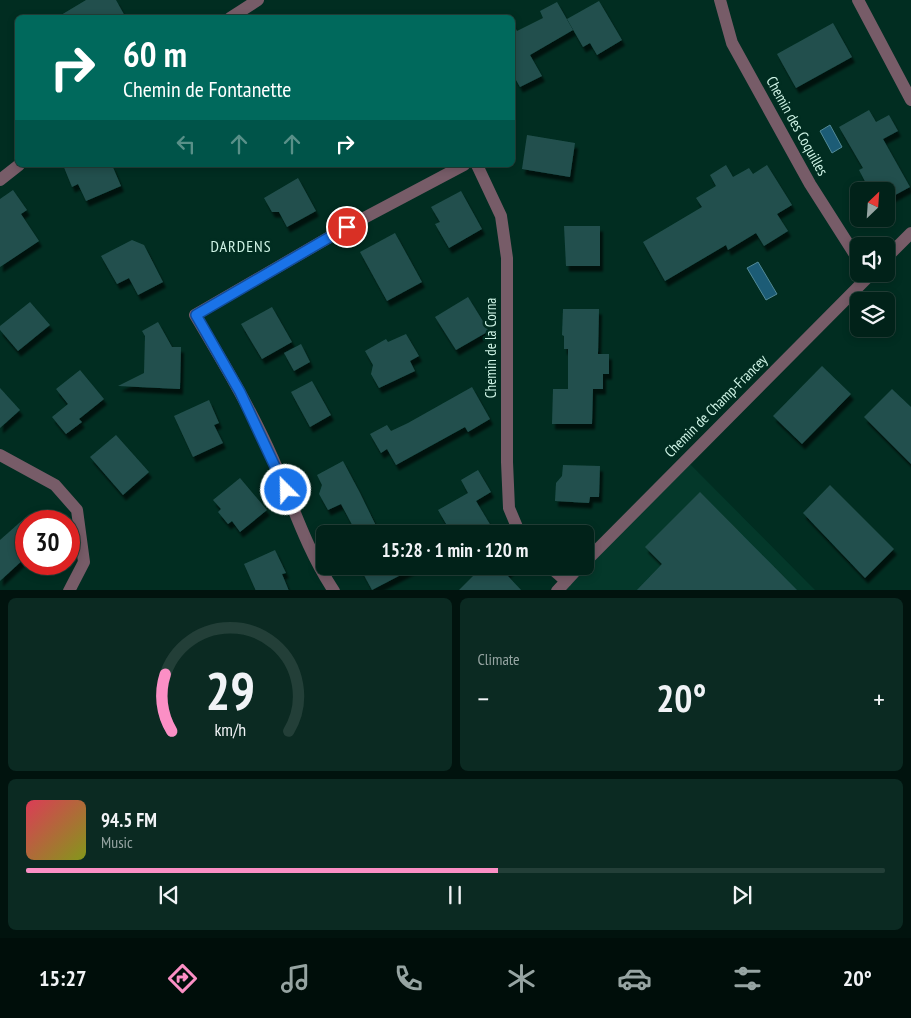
<!DOCTYPE html>
<html lang="en">
<head>
<meta charset="utf-8">
<style>
  body { margin:0; font-family:"PT Sans Narrow",sans-serif; background:#0b2a22; color:#f1f3f6; height:100vh; display:flex; flex-direction:column; font-size:19px; white-space:nowrap }
  * { box-sizing:border-box; margin:0 }
  p { font-size:16px; color:#96a4a2 }
  .icon { flex:none; width:28px; height:28px; fill:none; stroke:currentColor; stroke-width:2; stroke-linecap:round; stroke-linejoin:round }
  .map { position:relative; height:590px; overflow:hidden }
  .side { display:flex; flex-direction:column; gap:8px; padding:8px; background:#01130e; flex:1 }
  .side>* { flex:none }
  .guide { position:absolute; left:15px; top:15px; width:500px; height:152px; border-radius:8px; box-shadow:0 2px 8px #0003,0 0 0 1px #233f38; background:#00695c; color:#fff; overflow:hidden }
  .needle { width:32px; rotate:25deg }
  .buttons { position:absolute; left:850px; top:182px; display:grid; gap:10px }
  .buttons a { display:grid; place-items:center; width:45px; height:45px; border-radius:8px; background:#012219; box-shadow:0 2px 8px #0003,0 0 0 1px #233f38; font-size:25px }
  .speed { position:absolute; left:15px; top:510px; display:flex; gap:10px; font-size:25px; font-weight:700; text-align:center }
  .speed>* { display:grid; place-content:center; width:65px; height:65px; border-radius:50%; background:#012219; box-shadow:0 2px 8px #0003,0 0 0 1px #233f38; line-height:1 }
  .speed .limit { border:8px solid #d22; background:#fff; color:#111 }
  .pin { position:absolute; display:grid; place-items:center; width:42px; height:42px; color:#fff; margin:-21px; border:2px solid #fff; border-radius:50%; box-shadow:0 1px 5px #0007 }
  .me { position:absolute; width:55px; margin:-28px; rotate:337deg; stroke-linejoin:round; filter:drop-shadow(0 0 4px #0008) }
  .turn { display:flex; align-items:center; gap:18px; height:105px; padding:0 25px; font-size:22px }
  .turn .icon { width:65px; height:65px; stroke-width:2.5 }
  .turn b { display:block; font-size:35px; line-height:42px }
  .lanes { display:flex; align-items:center; height:48px; padding:0 25px; background:#0003; justify-content:center; gap:25px; direction:ltr }
  .lanes .off { opacity:.35 }
  .big { font-size:38px; font-weight:800; line-height:1.1 }
  .side .tile { flex:1; display:flex; flex-direction:column; justify-content:center; gap:8px; min-width:0; padding:0 18px; border-radius:8px; background:#0b2a22 }
  .side .dial { align-items:center; gap:0 }
  .dial svg { height:130px; overflow:visible; fill:none; stroke:#233f38; stroke-width:7; stroke-linecap:round; text-anchor:middle }
  .dial text { fill:#f1f3f6; stroke:none }
  .song { display:flex; align-items:center; gap:15px }
  .cover { width:60px; height:60px; border-radius:8px; background:linear-gradient(135deg,hsl(350 70% 55%),hsl(70 70% 35%)) }
  .played { height:5px; border-radius:2px; background:linear-gradient(90deg,#fb8fc5 55%,#233f38 55%) }
  .keys { display:flex; justify-content:space-around; direction:ltr }
  .heat { display:flex; justify-content:space-between; align-items:center; font-size:28px; direction:ltr }
  .side .tiles { flex:1; display:grid; gap:8px; grid-template-columns:1fr 1fr }
  .tile:last-child { grid-column:span 2 }
  .trip { position:absolute; left:316px; top:525px; width:278px; height:50px; border-radius:8px; background:#012219; box-shadow:0 2px 8px #0003,0 0 0 1px #233f38; font-weight:800; line-height:50px; text-align:center }
  .menu { display:flex; height:80px; justify-content:space-around; align-items:center; background:#000e0a; color:#96a4a2 }
  .menu .icon { width:35px; height:35px }
  .menu .selected { color:#fb8fc5 }
  .menu b { font-size:22px; color:#f1f3f6 }
  .map>svg:first-child { display:block }
</style>
</head>
<body>
<div class="map">
<svg width="911" height="591" viewBox="0 0 911 591">
  <defs>
    <filter id="shadow"><feDropShadow dx="3" dy="5.5" stdDeviation="1" flood-color="#0009"/></filter>
  </defs>
  <rect width="100%" height="100%" fill="#012d21"/>
  <path fill="#04382a" d="M686,460L815,590L557,591Z"/>
  <g fill="#1c5c76" stroke="#528a98">
    <path d="M830,125L842,147L832,153L820,131Z"/>
    <path d="M758,262L777,294L766,300L747,268Z"/>
  </g>
  <g fill="#22504d" filter="url(#shadow)">
    <path d="M86,0H116L126,18H56Z"/>
    <path d="M599,1L622,40L597,55L590,43L583,47L567,19Z"/>
    <path d="M557,2L573,30L530,55L542,76L520,87L512,73V22L517,31L543,18L540,11Z"/>
    <path d="M833,23L852,57L796,88L777,54Z"/>
    <path d="M869,110L876,122L889,115L898,131L883,139L910,187L886,200V191H870L859,170L863,168L839,127Z"/>
    <path d="M527,135L575,143L570,177L522,169Z"/>
    <path d="M63,165H112L121,186L86,201L78,184L72,187Z"/>
    <path d="M726,165L733,177L749,168L753,174L767,165L792,205L777,214L788,231L764,246L756,233L728,250L726,245L665,281L643,242L702,207L696,198L716,186L710,175Z"/>
    <path d="M298,178L316,211L287,227L279,212H272L264,198Z"/>
    <path d="M13,190L27,210L21,214L39,241L0,267V199Z"/>
    <path d="M461,191L482,229L449,248L435,224L440,222L431,207Z"/>
    <path d="M564,226H600V266H566Z"/>
    <path d="M395,233L422,282L387,301L360,252Z"/>
    <path d="M132,240L144,245L163,282L138,295L129,278L117,284L101,256Z"/>
    <path d="M468,297L489,331L456,350L435,317Z"/>
    <path d="M30,302L50,325L18,351L0,330V326Z"/>
    <path d="M272,307L292,342L262,359L241,324Z"/>
    <path d="M563,309H599L598,354H609V374H603V389H593L592,424H552L553,389H568V349H564V336L562,335Z"/>
    <path d="M158,322L172,347H181L180,389L118,386L144,373L145,336L142,331Z"/>
    <path d="M406,334L419,356L410,361L415,371L379,388L371,374L373,365L365,351L386,339L388,342Z"/>
    <path d="M301,344L310,362L294,371L284,353Z"/>
    <path d="M822,366L851,394L802,444L773,416Z"/>
    <path d="M80,370L104,399L79,419L82,422L66,434L52,417L68,404L56,389Z"/>
    <path d="M312,381L331,415L310,427L291,392Z"/>
    <path d="M472,387L490,419L468,432L465,427L396,465L387,449L381,453L370,434L387,425L391,431L408,423Z"/>
    <path d="M0,388L20,410L0,428Z"/>
    <path d="M892,389L911,407V464L864,417Z"/>
    <path d="M209,400L219,423L214,425L223,443L193,457L174,416Z"/>
    <path d="M116,435L149,472L123,495L90,457Z"/>
    <path d="M343,461L360,493L380,534H357L341,504L328,510L319,494L322,485L317,475Z"/>
    <path d="M563,465L600,466L599,497H590L589,503L555,501L556,483L562,476Z"/>
    <path d="M478,470L491,492L476,501L491,526L478,534H452L438,510L468,493L461,480Z"/>
    <path d="M240,478L267,510L240,532L232,521L228,524L218,512L221,509L213,500Z"/>
    <path d="M830,485L894,549L865,578L803,513Z"/>
    <path d="M700,492L798,591H636L662,564L645,547Z"/>
    <path d="M26,517V557L0,581V540Z"/>
    <path d="M275,550L286,573L282,574L289,591H256L244,564Z"/>
    <path d="M359,566H418L372,590Z"/>
    <path d="M483,566H514L506,574L522,591H458Z"/>
  </g>
  <g fill="none" stroke-linecap="round" stroke-linejoin="round">
    <g stroke="#775c68" stroke-width="12">
      <path d="M720,0L732,43L810,184L859,261"/>
      <path d="M858,0L911,100"/>
      <path d="M230,18L258,0"/>
      <path d="M477,165L501,216L507,258V462L509,508L520,534"/>
      <path d="M0,180L19,165"/>
      <path d="M886,258L911,233"/>
      <path d="M0,455L55,485L77,510L84,562L69,591"/>
      <path d="M585,562L871,274"/>
      <path d="M549,566L566,581"/>
      <path d="M334,591C307,551 292,503 273,459C251,409 223,362 195,315L347,227L464,165"/>
      <path d="M557,591L580,566"/>
    </g>
  </g>
  <g fill="none" stroke-linecap="round" stroke-linejoin="round">
    <defs>
      <path id="route" d="M286,490L240,392L196,315L347,227"/>
    </defs>
    <use href="#route" stroke="#114b97" stroke-width="12"/>
    <use href="#route" stroke="#1a73e8" stroke-width="9"/>
  </g>
  <g text-anchor="middle" stroke-width="5" stroke-linejoin="round" paint-order="stroke">
    <g font-size="15" fill="#cff4e6" stroke="#012d21">
      <text transform="translate(797 126) rotate(61)" y="5">Chemin des Coquilles</text>
      <text transform="translate(491 348) rotate(-90)" y="5">Chemin de la Corna</text>
      <text transform="translate(716 406) rotate(-45)" y="5">Chemin de Champ-Francey</text>
    </g>
    <g font-size="16" letter-spacing="1" fill="#cff4e6" stroke="#012d21">
      <text x="241" y="252">DARDENS</text>
    </g>
  </g>
</svg>
<div class="buttons">
<a><svg class="needle" viewBox="-14 -14 28 28"><path d="M0-13l5 13h-10z" fill="#e53935"/><path d="M0 13l5-13h-10z" fill="#96a4a2"/></svg></a>
<a><svg class="icon" aria-label="sound" viewBox="0 0 24 24"><path d="M4 9h4l5-4v14l-5-4H4zM17 9q2 3 0 6"/></svg></a>
<a><svg class="icon" aria-label="layers" viewBox="0 0 24 24"><path d="M12 4l9 5-9 5-9-5zM3 14l9 5 9-5"/></svg></a>
</div>
<div class="speed"><div class="limit">30</div></div>
<div class="pin" style="left:347px;top:227px;background:#d93025"><svg class="icon" aria-label="arrive" viewBox="0 0 24 24"><path d="M6 21V4h12l-3 4 3 4H6"/></svg></div>
<svg class="me" style="left:286px;top:490px" viewBox="-20 -20 40 40"><circle r="17" fill="#1a73e8" stroke="#fff" stroke-width="3"/><path d="M0-11L8 9 0 5-8 9z" fill="#fff"/></svg>
<div class="trip">15:28 · 1 min · 120 m</div>
<div class="guide">
<div class="turn"><svg class="icon" aria-label="right" viewBox="0 0 24 24"><path d="M7 20v-9h11M14 6l5 5-5 5"/></svg><div><b>60 m</b>Chemin de Fontanette</div></div>
<div class="lanes"><svg class="icon off" aria-label="left" viewBox="0 0 24 24"><path d="M17 20v-9H6M10 6l-5 5 5 5"/></svg><svg class="icon off" aria-label="ahead" viewBox="0 0 24 24"><path d="M12 20V5M6 11l6-6 6 6"/></svg><svg class="icon off" aria-label="ahead" viewBox="0 0 24 24"><path d="M12 20V5M6 11l6-6 6 6"/></svg><svg class="icon" aria-label="right" viewBox="0 0 24 24"><path d="M7 20v-9h11M14 6l5 5-5 5"/></svg></div>
</div>
</div>
<section class="side">
<div class="tiles">
<div class="tile dial"><svg viewBox="0 0 100 80">
<path d="M14 69A42 42 0 1 1 86 69"/>
<path d="M14 69A42 42 0 0 1 10 34" stroke="#fb8fc5"/>
<text x="50" y="56" font-size="32" font-weight="700">29</text>
<text x="50" y="72" font-size="11">km/h</text>
</svg></div>
<div class="tile"><p>Climate</p>
<div class="heat"><a>−</a><b class="big">20°</b><a>+</a></div>
</div>
<div class="tile">
<div class="song"><i class="cover"></i><div><b>94.5 FM</b><p>Music</p></div></div>
<div class="played"></div>
<div class="keys"><svg class="icon" aria-label="previous" viewBox="0 0 24 24"><path d="M18 5L8 12l10 7zM5 5v14"/></svg><svg class="icon" aria-label="pause" viewBox="0 0 24 24"><path d="M8 5v14M16 5v14"/></svg><svg class="icon" aria-label="next" viewBox="0 0 24 24"><path d="M6 5l10 7-10 7zM19 5v14"/></svg></div>
</div>
</div>
</section>
<nav class="menu">
<b>15:27</b>
<svg class="icon selected" aria-label="directions" viewBox="0 0 24 24"><path d="M12 3l9 9-9 9-9-9zM9 14v-3h6M13 9l2 2-2 2"/></svg>
<svg class="icon" aria-label="music" viewBox="0 0 24 24"><path d="M9 18V5l10-2v13"/><circle cx="6" cy="18" r="3"/><circle cx="16" cy="16" r="3"/></svg>
<svg class="icon" aria-label="phone" viewBox="0 0 24 24"><path d="M5 4h4l2 5-3 2q2 4 5 5l2-3 5 2v4C11 20 4 13 5 4z"/></svg>
<svg class="icon" aria-label="climate" viewBox="0 0 24 24"><path d="M12 3v18M4 7l16 10M4 17L20 7"/></svg>
<svg class="icon" aria-label="car" viewBox="0 0 24 24"><path d="M5 17H2v-5l4-1 3-4h7l3 4 3 1v5h-3M9 17h6M6 11h13"/><circle cx="7" cy="17" r="2"/><circle cx="17" cy="17" r="2"/></svg>
<svg class="icon" aria-label="filters" viewBox="0 0 24 24"><path d="M4 7h16M4 17h16"/><circle cx="9" cy="7" r="2"/><circle cx="15" cy="17" r="2"/></svg>
<b>20°</b>
</nav>
</body>
</html>
